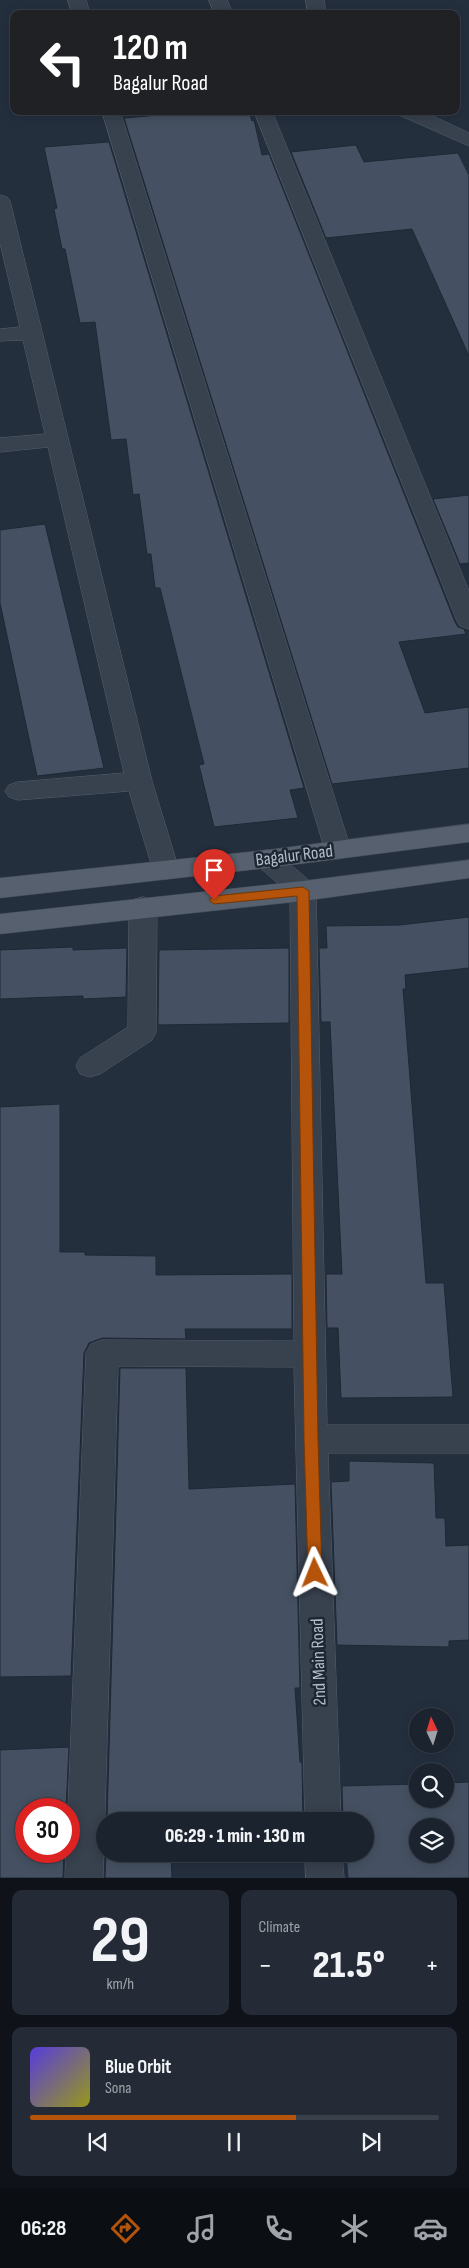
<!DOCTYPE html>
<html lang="en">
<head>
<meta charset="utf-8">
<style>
  body { margin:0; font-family:"Sofia Sans Condensed",sans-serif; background:#242b36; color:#f1f3f6; height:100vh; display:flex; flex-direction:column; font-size:19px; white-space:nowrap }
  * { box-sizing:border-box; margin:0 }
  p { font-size:16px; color:#a0a4aa }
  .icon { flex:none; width:28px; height:28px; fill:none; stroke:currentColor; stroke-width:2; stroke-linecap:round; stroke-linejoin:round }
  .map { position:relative; height:1878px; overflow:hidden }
  .details { display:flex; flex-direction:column; gap:12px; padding:12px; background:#0f1319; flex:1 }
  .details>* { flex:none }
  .hud { position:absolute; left:10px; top:10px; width:450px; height:105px; border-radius:10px; box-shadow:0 2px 12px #0003,0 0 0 1px #39404a; background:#202124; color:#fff; overflow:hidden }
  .needle { width:32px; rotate:356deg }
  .tools { position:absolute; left:409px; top:1708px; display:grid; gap:10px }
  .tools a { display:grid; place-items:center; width:45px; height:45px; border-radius:50%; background:#1b232e; box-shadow:0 2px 12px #0003,0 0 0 1px #39404a; font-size:25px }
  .speed { position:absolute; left:15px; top:1798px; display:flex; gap:10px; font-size:25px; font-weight:700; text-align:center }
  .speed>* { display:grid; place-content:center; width:65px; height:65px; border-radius:50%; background:#1b232e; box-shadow:0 2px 12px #0003,0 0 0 1px #39404a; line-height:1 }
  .speed .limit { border:8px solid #d22; background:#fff; color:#111 }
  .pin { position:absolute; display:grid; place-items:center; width:42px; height:42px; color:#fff; margin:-51px -21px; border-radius:50% 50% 50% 0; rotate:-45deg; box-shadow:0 0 5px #0007 }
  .pin .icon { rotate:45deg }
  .me { position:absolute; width:55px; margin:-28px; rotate:358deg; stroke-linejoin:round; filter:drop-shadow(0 0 4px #0008) }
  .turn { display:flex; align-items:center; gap:18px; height:105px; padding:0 20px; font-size:22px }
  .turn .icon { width:65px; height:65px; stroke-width:2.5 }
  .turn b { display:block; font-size:35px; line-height:42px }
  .big { font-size:38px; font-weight:800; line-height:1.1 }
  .details .widget { flex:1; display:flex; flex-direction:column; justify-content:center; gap:8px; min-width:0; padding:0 18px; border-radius:10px; background:#242b36 }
  .details .dial { align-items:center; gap:0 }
  .dial b { font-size:65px; line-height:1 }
  .song { display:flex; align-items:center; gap:15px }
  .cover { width:60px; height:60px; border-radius:8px; background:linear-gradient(135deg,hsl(250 70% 55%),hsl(60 70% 35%)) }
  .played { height:5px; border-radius:2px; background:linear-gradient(90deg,#b45309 65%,#39404a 65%) }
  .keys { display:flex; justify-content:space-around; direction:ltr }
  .heat { display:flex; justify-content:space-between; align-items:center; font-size:28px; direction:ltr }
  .details .tiles { flex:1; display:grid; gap:12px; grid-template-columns:1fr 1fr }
  .widget:last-child { grid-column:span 2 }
  .trip { position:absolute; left:96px; top:1812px; width:278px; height:50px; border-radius:25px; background:#1b232e; box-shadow:0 2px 12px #0003,0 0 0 1px #39404a; font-weight:800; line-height:50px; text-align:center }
  .dock { display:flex; height:80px; justify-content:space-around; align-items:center; background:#0b0e12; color:#a0a4aa }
  .dock .icon { width:35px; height:35px }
  .dock .selected { color:#b45309 }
  .dock b { font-size:22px; color:#f1f3f6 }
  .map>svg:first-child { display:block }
</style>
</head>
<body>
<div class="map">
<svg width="469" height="1878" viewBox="0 0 469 1878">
  <rect width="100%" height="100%" fill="#242f3e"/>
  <g fill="#455162" stroke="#1f2835" fill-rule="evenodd">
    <path d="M208,111H249L252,121L254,120L262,155L269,154L455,622L458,627L464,629L466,634L399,642L425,713L469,707V768L332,784L124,118Z"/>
    <path d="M109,142L304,788L290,790L298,818L214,827L199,765L204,764L160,588H155L151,554H147L139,494L133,495L126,439L111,440L95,322L80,323L65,249H62L54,209L57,208L44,147Z"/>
    <path d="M356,145L364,162L458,153L469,175V356L412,229L326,238L291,152Z"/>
    <path d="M469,495V563L460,564L433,499Z"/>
    <path d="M45,524L104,768L37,776L0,603V530Z"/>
    <path d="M469,917V968L405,975L406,989H403L426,1283H444L453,1397L341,1398L338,1328H327L326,1274H342L330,1022H321L319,948H327L326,926L400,925Z"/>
    <path d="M73,947V950L127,948L126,997L83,999V996L0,999V950Z"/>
    <path d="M289,948V1023L158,1025L159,950Z"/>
    <path d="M60,1104V1252H85V1255L156,1256V1275L292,1274V1329H185L186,1339L102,1338L89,1343L84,1353L71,1676L0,1677V1107Z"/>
    <path d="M120,1368H186L189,1489L295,1484L300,1688H295L300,1762H302L303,1821H107Z"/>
    <path d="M349,1461L434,1463L436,1518H445L446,1546L469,1545V1640L449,1641V1647L337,1645L331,1482L349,1481Z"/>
    <path d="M69,1747L66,1809H26V1851H64L63,1878H0V1750Z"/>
    <path d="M469,1782V1878H348L346,1854H365V1821H343L342,1786L418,1784V1799H445V1783ZM418,1826H445V1854H418Z"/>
    <path d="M106,1854H171L172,1878H105Z"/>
  </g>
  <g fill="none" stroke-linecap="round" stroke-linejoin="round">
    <defs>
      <g id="minor">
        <path d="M68,0H86L90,14H72Z"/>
        <path d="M209,0H227L233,14H215Z"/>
        <path d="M306,0H324L326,14H308Z"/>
        <path d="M102,111H120L351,850L347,857L338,859L329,857L325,850Z"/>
        <path d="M254,111H272L469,591V629L460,626L457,621Z"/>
        <path d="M397,111H422L469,133V146L399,115Z"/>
        <path d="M0,195L7,197L10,201L152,781L179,870L175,877L166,879L157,877L153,870L129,791L18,800L9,797L5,791L9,785L18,782L124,773L48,447L0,452V438L45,434L23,340L0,341V329L20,327L0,243Z"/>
        <path d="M267,850L276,852L313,884L316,891L327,1425H469V1453H328L341,1821H305L294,1367L118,1366L103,1878H65L66,1851H69L68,1809L86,1353L91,1344L102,1340L294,1341L290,894L258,866L254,859L258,852Z"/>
        <path d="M143,897L153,900L157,907L156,1032L152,1040L100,1074L90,1077L80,1074L76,1066L80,1058L128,1027L129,907L133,900Z"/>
        <path d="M305,1854H342L344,1878H306Z"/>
      </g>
      <g id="major">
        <path d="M469,824V842L267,868L0,898V878L267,850Z"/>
        <path d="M469,860V878L303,901L0,934V914L303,881Z"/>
      </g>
    </defs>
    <use href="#minor" stroke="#565f6c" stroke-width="1"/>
    <use href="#major" stroke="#414a57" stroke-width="1"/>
    <use href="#minor" fill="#38414e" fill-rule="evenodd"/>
    <use href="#major" fill="#56606e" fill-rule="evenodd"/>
  </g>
  <path fill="#b45309" stroke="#753606" d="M303,887L309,891L318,1439L322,1573L320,1577L315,1579L310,1577L308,1573L304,1439L297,896L214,904L209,900L214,896Z"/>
  <g text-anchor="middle" stroke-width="5" stroke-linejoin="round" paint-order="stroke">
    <g font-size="18" fill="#b4bcc9" stroke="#1d2633">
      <text transform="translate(294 855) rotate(-7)" y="6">Bagalur Road</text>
      <text transform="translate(318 1662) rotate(-92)" y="6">2nd Main Road</text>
    </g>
  </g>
</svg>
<div class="tools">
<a><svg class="needle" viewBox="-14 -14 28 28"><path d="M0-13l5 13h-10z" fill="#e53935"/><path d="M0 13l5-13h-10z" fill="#a0a4aa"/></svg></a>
<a><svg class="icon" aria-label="search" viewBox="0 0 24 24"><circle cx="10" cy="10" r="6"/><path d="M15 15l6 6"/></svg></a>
<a><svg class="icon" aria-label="layers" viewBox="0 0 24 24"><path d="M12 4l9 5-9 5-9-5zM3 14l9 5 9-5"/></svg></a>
</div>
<div class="speed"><div class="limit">30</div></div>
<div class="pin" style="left:214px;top:900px;background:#d93025"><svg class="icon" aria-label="arrive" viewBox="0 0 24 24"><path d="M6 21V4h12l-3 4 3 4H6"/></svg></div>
<svg class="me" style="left:315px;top:1573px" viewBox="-20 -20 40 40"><path d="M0-17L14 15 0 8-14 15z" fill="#b45309" stroke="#fff" stroke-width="4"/></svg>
<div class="trip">06:29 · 1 min · 130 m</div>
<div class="hud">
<div class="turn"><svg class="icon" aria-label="left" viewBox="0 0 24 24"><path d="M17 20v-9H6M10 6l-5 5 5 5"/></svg><div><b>120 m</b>Bagalur Road</div></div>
</div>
</div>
<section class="details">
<div class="tiles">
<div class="widget dial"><b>29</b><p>km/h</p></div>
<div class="widget"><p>Climate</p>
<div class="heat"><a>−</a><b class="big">21.5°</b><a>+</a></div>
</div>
<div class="widget">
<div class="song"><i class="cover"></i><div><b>Blue Orbit</b><p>Sona</p></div></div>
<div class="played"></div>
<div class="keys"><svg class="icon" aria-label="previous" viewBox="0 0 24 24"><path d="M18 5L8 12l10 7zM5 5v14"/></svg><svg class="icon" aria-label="pause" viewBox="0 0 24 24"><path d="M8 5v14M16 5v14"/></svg><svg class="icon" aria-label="next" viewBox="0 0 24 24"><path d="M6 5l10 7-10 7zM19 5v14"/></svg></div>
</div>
</div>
</section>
<nav class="dock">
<b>06:28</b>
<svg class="icon selected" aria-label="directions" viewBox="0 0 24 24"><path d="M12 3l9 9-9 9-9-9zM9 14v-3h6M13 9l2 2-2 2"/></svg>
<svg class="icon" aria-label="music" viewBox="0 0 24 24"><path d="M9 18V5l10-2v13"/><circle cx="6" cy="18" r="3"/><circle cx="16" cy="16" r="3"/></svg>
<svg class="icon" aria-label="phone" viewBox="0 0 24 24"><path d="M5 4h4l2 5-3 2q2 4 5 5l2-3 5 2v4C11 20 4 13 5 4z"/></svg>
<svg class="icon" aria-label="climate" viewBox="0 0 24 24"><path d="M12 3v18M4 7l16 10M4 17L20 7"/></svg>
<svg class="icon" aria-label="car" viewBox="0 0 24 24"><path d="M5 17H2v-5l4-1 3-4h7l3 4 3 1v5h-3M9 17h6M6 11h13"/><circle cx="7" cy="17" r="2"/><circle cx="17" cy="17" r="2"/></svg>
</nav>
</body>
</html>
